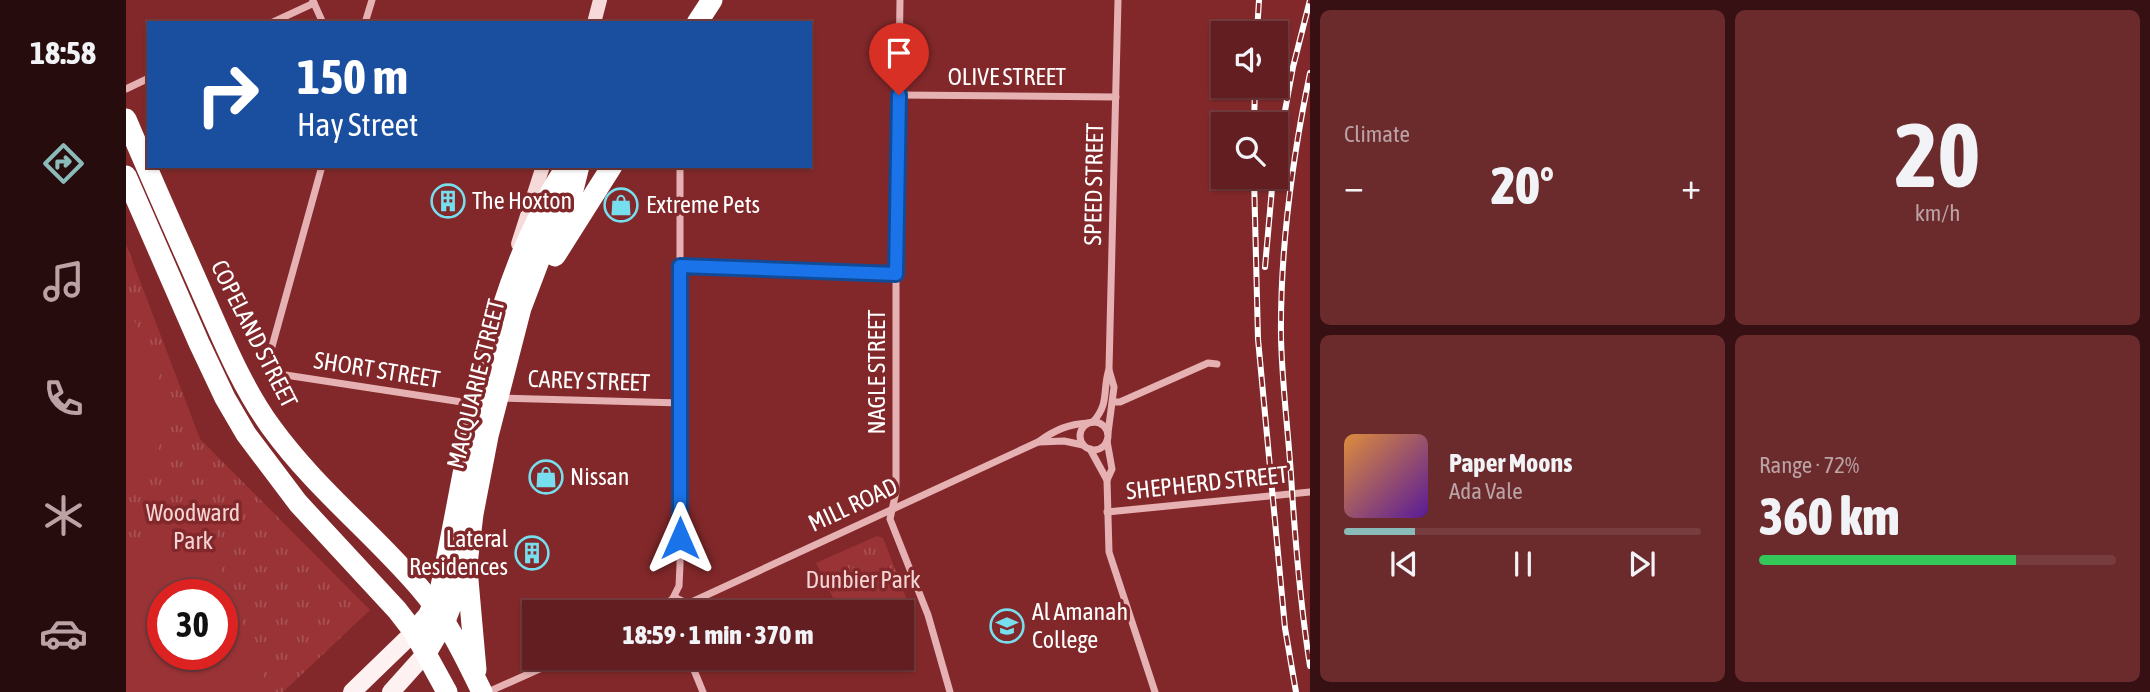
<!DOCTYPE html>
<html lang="en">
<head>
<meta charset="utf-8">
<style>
  body { margin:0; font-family:"Asap Condensed",sans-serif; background:#6b2b2d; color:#f1f3f6; height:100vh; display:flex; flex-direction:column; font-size:26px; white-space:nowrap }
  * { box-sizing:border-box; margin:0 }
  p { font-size:23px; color:#bba2a5 }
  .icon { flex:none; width:38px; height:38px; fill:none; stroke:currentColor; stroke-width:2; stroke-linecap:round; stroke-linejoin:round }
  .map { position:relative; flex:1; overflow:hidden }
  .panel { display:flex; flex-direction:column; gap:10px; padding:10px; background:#361012; width:840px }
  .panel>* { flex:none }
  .guide { position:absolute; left:21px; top:21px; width:665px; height:147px; border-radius:0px; box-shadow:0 2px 5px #0004,0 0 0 2px #763c3e; background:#1a4fa0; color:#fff; overflow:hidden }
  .buttons { position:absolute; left:1085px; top:21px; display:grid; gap:14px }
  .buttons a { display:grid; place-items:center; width:77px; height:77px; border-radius:0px; background:#621e20; box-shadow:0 2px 5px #0004,0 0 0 2px #763c3e; font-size:35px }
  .speed { position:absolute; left:21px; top:579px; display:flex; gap:14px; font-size:35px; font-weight:700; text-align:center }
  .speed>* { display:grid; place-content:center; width:91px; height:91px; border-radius:50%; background:#621e20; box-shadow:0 2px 5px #0004,0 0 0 2px #763c3e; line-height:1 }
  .speed .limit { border:10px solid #d22; background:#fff; color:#111 }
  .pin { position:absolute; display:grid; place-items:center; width:60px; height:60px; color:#fff; margin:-72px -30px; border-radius:50% 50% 50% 0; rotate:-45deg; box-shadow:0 0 7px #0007 }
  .pin .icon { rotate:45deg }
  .me { position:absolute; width:77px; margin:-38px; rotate:0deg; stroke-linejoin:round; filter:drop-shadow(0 0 5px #0008) }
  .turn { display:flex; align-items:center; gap:24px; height:147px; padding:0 35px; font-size:32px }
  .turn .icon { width:91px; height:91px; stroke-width:2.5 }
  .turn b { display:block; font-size:49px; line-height:60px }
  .big { font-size:52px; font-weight:800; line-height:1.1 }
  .panel .tile { flex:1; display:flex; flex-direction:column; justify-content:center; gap:10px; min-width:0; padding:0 24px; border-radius:10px; background:#6b2b2d }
  .panel .dial { align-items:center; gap:0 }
  .dial b { font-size:91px; line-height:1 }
  .song { display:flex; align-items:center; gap:21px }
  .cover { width:84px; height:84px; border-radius:10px; background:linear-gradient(135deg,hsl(30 70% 55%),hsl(270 70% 35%)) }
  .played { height:7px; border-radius:4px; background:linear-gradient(90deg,#8bbbb9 20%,#763c3e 20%) }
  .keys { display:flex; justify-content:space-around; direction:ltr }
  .heat { display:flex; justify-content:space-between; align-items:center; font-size:38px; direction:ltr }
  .charge { height:10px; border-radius:5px; background:linear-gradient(90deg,#34c759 72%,#763c3e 0) }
  .panel .tiles { flex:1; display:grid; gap:10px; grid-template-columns:repeat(2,1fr) }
  .trip { position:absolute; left:396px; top:600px; width:392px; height:70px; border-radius:0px; background:#621e20; box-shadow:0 2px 5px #0004,0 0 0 2px #763c3e; font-weight:800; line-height:70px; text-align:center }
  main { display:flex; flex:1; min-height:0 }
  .tabs { display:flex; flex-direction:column; width:126px; justify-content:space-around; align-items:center; background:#270c0d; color:#bba2a5 }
  .tabs .icon { width:49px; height:49px }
  .tabs .current { color:#8bbbb9 }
  .tabs b { font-size:32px; color:#f1f3f6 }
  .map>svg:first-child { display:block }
</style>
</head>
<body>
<main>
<nav class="tabs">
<b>18:58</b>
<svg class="icon current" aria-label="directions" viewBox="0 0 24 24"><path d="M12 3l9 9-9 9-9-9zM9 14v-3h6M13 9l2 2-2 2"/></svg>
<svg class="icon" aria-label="music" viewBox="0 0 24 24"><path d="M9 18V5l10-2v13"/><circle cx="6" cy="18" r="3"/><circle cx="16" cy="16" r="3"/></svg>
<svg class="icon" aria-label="phone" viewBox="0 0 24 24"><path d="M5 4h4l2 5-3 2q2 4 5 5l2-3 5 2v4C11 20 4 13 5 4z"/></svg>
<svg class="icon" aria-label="climate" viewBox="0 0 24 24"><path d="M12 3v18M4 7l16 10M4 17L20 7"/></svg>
<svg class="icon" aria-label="car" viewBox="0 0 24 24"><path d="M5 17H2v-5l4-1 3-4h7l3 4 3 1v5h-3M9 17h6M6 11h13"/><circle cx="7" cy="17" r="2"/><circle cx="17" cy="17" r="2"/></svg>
</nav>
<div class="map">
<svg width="1184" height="692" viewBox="0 0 1184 692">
  <defs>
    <pattern id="park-tufts" width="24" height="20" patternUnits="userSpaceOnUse" patternTransform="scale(1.75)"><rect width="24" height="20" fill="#993336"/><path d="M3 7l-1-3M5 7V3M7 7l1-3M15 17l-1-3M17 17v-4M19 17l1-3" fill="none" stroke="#a85254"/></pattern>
  </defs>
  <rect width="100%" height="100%" fill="#82282a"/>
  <g fill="url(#park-tufts)" fill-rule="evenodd">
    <path d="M0,244L74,439L244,610L157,692H0ZM37,595H96V654H37Z"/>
    <path d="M751,536L757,538L790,623L775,629V612H714L690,563Z"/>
  </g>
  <g fill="#993336" fill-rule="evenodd">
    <path d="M0,306C9,324 21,341 28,360C43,402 41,463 0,489Z"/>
    <path d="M78,526L144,692H5L0,678V557ZM37,595H96V654H37Z"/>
  </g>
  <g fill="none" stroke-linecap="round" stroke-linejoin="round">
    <g stroke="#e6b1b2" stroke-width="7">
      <path d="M774,0L770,274V492L764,519L802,615L824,692"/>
      <path d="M187,1L197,23"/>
      <path d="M145,23L188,3"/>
      <path d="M239,23L246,0"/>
      <path d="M0,89L23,78"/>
      <path d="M773,95L990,97"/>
      <path d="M196,166L142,361L145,371L153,374L349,404"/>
      <path d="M554,266L770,274"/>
      <path d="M375,398L555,403"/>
      <path d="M988,402H994L1082,363L1091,364"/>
      <path d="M967,422C984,403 976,391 983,369L992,0"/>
      <circle cx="968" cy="436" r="14"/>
      <path d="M982,433L988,387L983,370"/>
      <path d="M981,441L986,469L981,480L983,552L1029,692"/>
      <path d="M913,442L938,441L957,445"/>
      <path d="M964,449L981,480"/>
      <path d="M981,512L1184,492"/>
      <path d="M547,598L553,586L554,565V166"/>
      <path d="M559,605L912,442C929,430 942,424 962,423"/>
      <path d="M544,612L542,605L545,600L550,598L558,602L560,607L557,612"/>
      <path d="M563,658L577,692"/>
      <path d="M362,692L438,658"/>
    </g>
    <g stroke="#f6dada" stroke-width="14">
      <path d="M468,23L474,0"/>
      <path d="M392,244L417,166"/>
    </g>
    <g stroke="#fdf2f1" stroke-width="18">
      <path d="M226,692L288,632"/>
      <path d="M265,692L300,653"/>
    </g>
    <g stroke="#fff" stroke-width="21">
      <path d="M571,23L586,0"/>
      <path d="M0,119C25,178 51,236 77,295C97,340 116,387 145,427C190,489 245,531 293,587C321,619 338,655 356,692"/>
      <path d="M0,176L73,343L99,398L120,434L172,503L271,610L288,632L321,692"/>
      <path d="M429,256L486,166"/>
      <path d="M341,569L350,670"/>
      <path d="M288,632L302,616L314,591C340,471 354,343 406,231C417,209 426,185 442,166"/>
      <path d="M300,653L319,621L341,564L347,514L362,436L395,308L414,258L445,198L453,166"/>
    </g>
    <defs>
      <g id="rail">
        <path d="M1131,33L1133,0"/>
        <path d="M1184,73C1166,160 1154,248 1155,337C1156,383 1162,430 1165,475C1169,539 1174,603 1184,666"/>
        <path d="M1128,124L1129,86"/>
        <path d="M1150,160L1167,67L1184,0"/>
        <path d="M1128,177L1132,339L1159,628L1170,692"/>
        <path d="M1139,267L1147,177"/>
      </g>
    </defs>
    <use href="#rail" stroke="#fff" stroke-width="6"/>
    <use href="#rail" stroke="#82282a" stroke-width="3.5" stroke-dasharray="10" stroke-linecap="butt"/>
  </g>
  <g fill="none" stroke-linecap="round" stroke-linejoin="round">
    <defs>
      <path id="route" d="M554,538V266L770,274L773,95"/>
    </defs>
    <use href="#route" stroke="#114b97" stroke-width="18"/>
    <use href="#route" stroke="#1a73e8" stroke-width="12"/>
  </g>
  <defs>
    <symbol id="building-ring" viewBox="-11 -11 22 22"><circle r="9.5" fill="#82282a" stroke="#77deee" stroke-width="1.5"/><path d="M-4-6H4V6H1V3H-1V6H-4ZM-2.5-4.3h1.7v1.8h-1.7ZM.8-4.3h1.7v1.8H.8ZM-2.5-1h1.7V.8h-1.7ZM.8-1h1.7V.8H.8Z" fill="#77deee"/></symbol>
    <symbol id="shop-ring" viewBox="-11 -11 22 22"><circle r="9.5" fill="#82282a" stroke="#77deee" stroke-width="1.5"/><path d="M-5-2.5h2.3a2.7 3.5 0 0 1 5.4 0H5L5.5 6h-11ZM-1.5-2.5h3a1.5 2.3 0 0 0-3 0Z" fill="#77deee"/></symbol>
    <symbol id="school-ring" viewBox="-11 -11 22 22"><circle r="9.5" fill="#82282a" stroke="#77deee" stroke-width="1.5"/><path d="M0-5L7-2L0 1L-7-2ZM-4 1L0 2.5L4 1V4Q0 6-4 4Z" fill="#77deee"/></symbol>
  </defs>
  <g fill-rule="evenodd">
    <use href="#building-ring" x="303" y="182" width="38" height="38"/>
    <use href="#shop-ring" x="476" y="186" width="38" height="38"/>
    <use href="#shop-ring" x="401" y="458" width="38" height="38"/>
    <use href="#building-ring" x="387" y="534" width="38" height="38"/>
    <use href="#school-ring" x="862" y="607" width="38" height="38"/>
  </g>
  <g text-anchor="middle" stroke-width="7" stroke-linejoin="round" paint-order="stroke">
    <g font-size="24" fill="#fff" stroke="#82282a">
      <text x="881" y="85">OLIVE STREET</text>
      <text transform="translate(968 184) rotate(-89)" y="8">SPEED STREET</text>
      <text transform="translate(128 334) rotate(63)" y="8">COPELAND STREET</text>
      <text transform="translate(251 370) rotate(9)" y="8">SHORT STREET</text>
      <text transform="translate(751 372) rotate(-90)" y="8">NAGLE STREET</text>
      <text transform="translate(463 381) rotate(2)" y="8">CAREY STREET</text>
      <text transform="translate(350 384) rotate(-76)" y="8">MACQUARIE STREET</text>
      <text transform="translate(1081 483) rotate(-6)" y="8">SHEPHERD STREET</text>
      <text transform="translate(727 505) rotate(-25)" y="8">MILL ROAD</text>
    </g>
    <g font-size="24" fill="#fff" stroke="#82282a" text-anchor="start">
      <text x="346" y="209">The Hoxton</text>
      <text x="520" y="213">Extreme Pets</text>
      <text x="444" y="485">Nissan</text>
      <text x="382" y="547" text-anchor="end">Lateral<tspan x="382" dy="28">Residences</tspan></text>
      <text x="906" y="620">Al Amanah<tspan x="906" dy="28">College</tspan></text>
    </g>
    <g font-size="24" fill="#f5d4d5" stroke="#82282a">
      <text x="67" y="521">Woodward<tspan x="67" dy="28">Park</tspan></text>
      <text x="737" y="588">Dunbier Park</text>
    </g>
  </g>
</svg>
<div class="buttons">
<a><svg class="icon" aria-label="sound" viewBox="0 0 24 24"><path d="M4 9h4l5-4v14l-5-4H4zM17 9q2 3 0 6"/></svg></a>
<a><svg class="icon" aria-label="search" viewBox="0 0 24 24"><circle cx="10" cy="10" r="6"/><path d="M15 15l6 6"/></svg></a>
</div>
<div class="speed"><div class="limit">30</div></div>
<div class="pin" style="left:773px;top:95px;background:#d93025"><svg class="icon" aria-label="arrive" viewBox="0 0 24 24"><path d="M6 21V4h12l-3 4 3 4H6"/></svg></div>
<svg class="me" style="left:554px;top:538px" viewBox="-20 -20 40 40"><path d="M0-17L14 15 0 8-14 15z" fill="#1a73e8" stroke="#fff" stroke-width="4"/></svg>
<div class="trip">18:59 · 1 min · 370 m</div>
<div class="guide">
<div class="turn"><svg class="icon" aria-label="right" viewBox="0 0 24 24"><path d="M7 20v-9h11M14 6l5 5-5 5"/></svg><div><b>150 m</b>Hay Street</div></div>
</div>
</div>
<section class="panel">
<div class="tiles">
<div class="tile"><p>Climate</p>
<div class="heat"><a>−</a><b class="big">20°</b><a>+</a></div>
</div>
<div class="tile dial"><b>20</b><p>km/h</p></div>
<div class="tile">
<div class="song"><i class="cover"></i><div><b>Paper Moons</b><p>Ada Vale</p></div></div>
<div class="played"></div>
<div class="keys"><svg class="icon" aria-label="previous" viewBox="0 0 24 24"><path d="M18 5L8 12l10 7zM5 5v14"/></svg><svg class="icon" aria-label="pause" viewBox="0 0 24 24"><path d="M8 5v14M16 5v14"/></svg><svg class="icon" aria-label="next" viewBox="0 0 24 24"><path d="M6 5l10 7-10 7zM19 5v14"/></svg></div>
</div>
<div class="tile"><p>Range · 72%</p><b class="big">360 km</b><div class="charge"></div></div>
</div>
</section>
</main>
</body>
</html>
